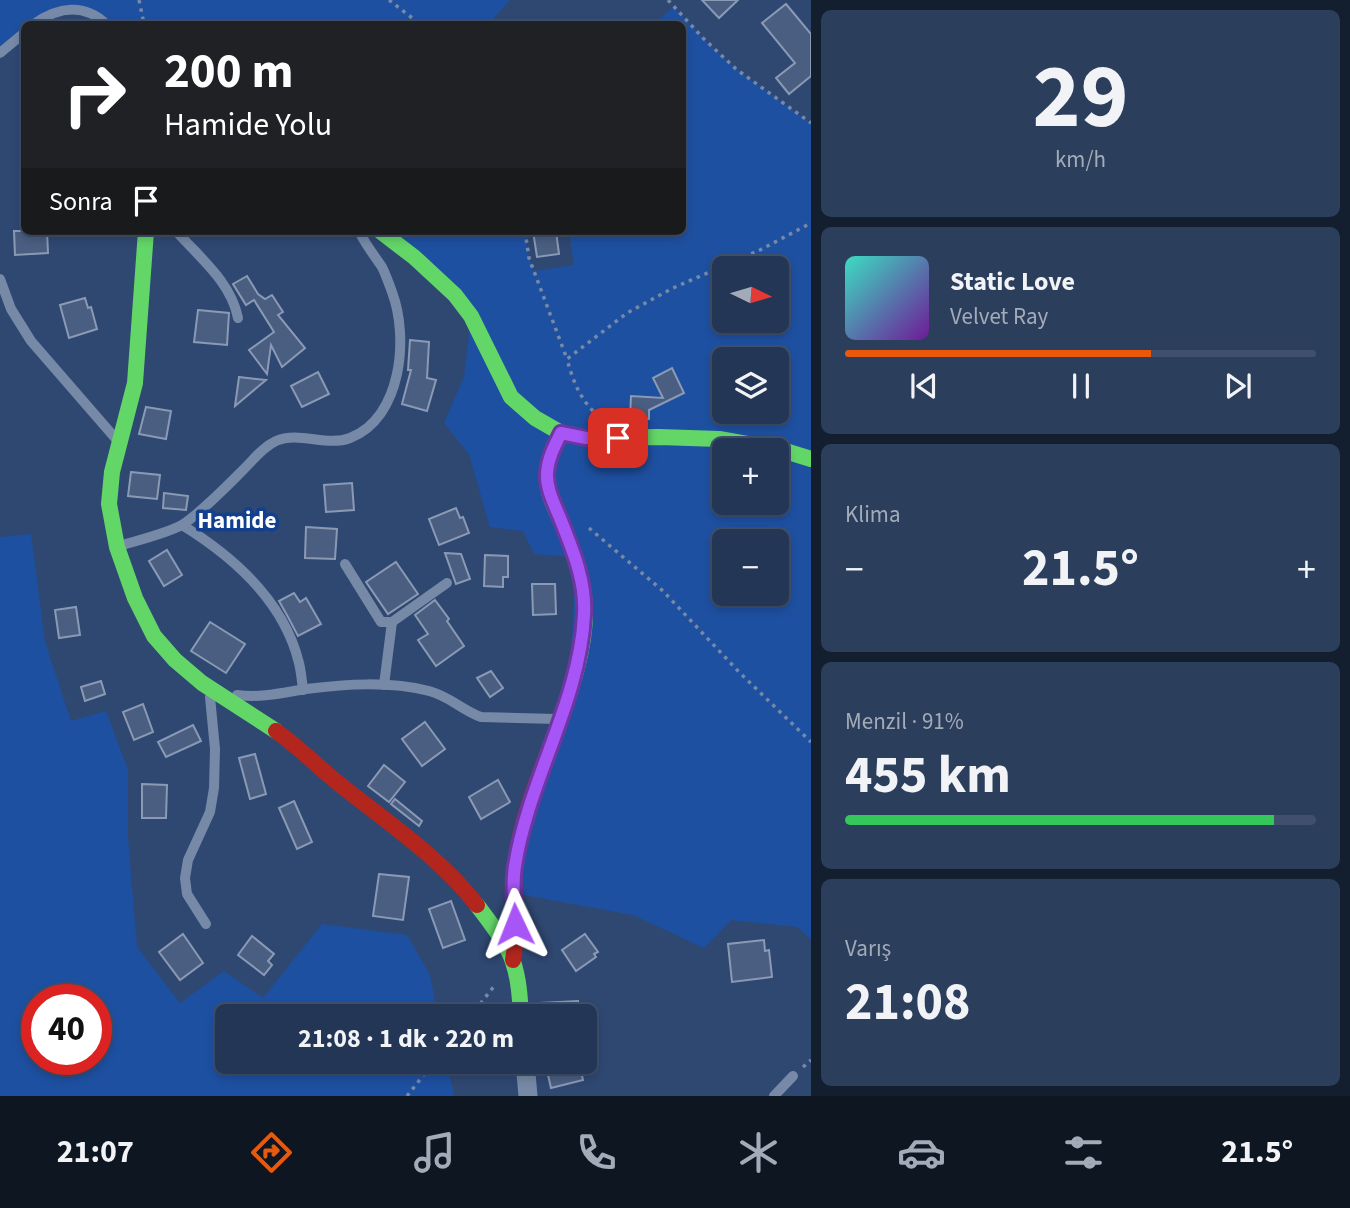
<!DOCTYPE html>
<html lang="tr">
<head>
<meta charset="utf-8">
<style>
  body { margin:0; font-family:"Source Sans 3",sans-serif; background:#2b3e5c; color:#f1f3f6; height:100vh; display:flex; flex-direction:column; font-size:26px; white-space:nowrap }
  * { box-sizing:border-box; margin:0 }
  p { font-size:23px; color:#a3abb9 }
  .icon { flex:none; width:38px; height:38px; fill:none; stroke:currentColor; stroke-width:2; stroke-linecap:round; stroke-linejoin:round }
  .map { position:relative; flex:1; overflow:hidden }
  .drawer { display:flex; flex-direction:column; gap:10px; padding:10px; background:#131e2f; width:539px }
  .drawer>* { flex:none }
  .banner { position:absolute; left:21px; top:21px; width:665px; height:214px; border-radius:10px; box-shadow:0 4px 10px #0003,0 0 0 2px #40506c; background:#202124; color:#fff; overflow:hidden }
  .needle { width:46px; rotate:95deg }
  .fabs { position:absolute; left:712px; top:256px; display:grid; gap:14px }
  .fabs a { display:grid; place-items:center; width:77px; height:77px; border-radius:10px; background:#233656; box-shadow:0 4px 10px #0003,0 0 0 2px #40506c; font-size:35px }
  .speed { position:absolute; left:21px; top:984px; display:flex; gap:14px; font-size:35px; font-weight:700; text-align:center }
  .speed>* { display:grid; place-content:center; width:91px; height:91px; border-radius:50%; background:#233656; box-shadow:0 4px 10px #0003,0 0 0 2px #40506c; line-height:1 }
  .speed .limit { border:10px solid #d22; background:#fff; color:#111 }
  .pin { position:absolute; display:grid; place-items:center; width:60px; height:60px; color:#fff; margin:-30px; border-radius:14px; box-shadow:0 4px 10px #0006 }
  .me { position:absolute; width:77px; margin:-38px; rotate:358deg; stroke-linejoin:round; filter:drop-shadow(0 0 5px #0008) }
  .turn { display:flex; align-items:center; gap:24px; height:147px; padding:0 28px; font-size:32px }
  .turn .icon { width:91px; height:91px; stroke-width:2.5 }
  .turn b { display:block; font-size:49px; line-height:60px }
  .then { display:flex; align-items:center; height:66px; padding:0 28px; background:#0003; gap:14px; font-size:26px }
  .big { font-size:52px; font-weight:700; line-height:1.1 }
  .drawer .card { flex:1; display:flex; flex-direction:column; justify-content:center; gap:10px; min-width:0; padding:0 24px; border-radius:10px; background:#2b3e5c }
  .drawer .dial { align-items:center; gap:0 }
  .dial b { font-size:91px; line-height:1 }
  .song { display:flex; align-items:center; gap:21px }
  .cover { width:84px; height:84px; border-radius:10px; background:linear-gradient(135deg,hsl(170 70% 55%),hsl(280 70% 35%)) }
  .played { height:7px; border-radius:4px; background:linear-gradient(90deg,#ea580c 65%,#40506c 65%) }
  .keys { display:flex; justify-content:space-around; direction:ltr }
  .heat { display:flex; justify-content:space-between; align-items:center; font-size:38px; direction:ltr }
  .charge { height:10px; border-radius:5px; background:linear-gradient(90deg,#34c759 91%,#40506c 0) }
  .trip { position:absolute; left:215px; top:1004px; width:382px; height:70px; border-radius:10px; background:#233656; box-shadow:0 4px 10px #0003,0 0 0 2px #40506c; font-weight:700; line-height:70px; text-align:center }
  .dock { display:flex; height:112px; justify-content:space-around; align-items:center; background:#0e1622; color:#a3abb9 }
  .dock .icon { width:49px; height:49px }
  .dock .on { color:#ea580c }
  .dock b { font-size:32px; color:#f1f3f6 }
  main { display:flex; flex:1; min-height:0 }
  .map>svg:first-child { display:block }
</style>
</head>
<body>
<main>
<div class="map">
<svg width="811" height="1096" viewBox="0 0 811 1096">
  <rect width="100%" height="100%" fill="#2f4872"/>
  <g fill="#1e50a1" fill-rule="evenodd">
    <path d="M0,0H510L488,24H106L72,10L34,24H24V33L0,53Z"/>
    <path d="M674,7L703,38L736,69L811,123V939L797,927L731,920L704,948L633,915L513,893L570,689L575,557L534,554L523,531L490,527L469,454L444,423L464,377L471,316L380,231H525L529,258L534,271L574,265L569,231H682V24H653ZM724,268H777V320H724ZM724,359H777V411H724ZM724,450H777V502H724ZM724,541H777V593H724Z"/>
    <path d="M31,534L45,642L71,721L106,711L128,770V838L137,947L180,1003L224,971L263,998L322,924L407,935L430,975L438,1017H228V1062H447L454,1096H0V537ZM37,999H96V1059H37Z"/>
  </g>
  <g fill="#4a5e81" stroke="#8b9ab4" stroke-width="2">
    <path d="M702,0H738L719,18Z"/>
    <path d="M786,4L811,34V76L789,94L776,78L795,63L762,23Z"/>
    <path d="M14,231H47L48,253L15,255Z"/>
    <path d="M533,231H556L559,254L537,257Z"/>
    <path d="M247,276L258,294L265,299L272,295L283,312L278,315L305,348L282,367L271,345L267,374L249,350L274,332L254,300L246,305L233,284Z"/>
    <path d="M85,298L88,308L91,307L97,329L69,338L60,305Z"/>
    <path d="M198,310L229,313L227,345L194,342Z"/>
    <path d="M410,340L429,342L427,378L436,380L427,411L402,404L411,370H408Z"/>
    <path d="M672,368L684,393L649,410V419L630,418L631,396L663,398L653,378Z"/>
    <path d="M318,372L329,394L302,407L291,386Z"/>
    <path d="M239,377L266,380L235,406Z"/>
    <path d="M146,407L171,411L166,439L139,434Z"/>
    <path d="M131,472L160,475L157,499L128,496Z"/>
    <path d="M352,483L354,510L326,512L324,485Z"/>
    <path d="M164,493L188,496L186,510L163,508Z"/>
    <path d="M456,508L460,518L463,517L469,533L439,545L429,519Z"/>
    <path d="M306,527L337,529L335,559L305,558Z"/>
    <path d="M167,550L182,575L164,586L149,561Z"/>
    <path d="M445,553L461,554L470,579L456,584Z"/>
    <path d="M485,555L508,556V577H503V587L484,586Z"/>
    <path d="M396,562L418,594L388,614L366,582Z"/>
    <path d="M532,584H555L556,614L533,615Z"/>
    <path d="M294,593L300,602L306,598L321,624L298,636L288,617L279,601Z"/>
    <path d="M435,600L449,619L447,621L464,646L436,666L418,640L428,634L415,615Z"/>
    <path d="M76,607L80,635L59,638L55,610Z"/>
    <path d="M210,622L245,644L226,673L191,651Z"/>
    <path d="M491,671L503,688L490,697L477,678Z"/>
    <path d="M101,681L105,694L85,701L81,687Z"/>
    <path d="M143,704L153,732L134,740L123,712Z"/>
    <path d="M425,722L445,749L422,766L402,739Z"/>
    <path d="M193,725L201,741L166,757L158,742Z"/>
    <path d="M255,754L266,794L250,799L239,758Z"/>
    <path d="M384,765L405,782L389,802L368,786Z"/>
    <path d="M498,780L510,802L481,819L469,797Z"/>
    <path d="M142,784L167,785L166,818H142Z"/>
    <path d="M395,799L422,821L419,826L391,804Z"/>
    <path d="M294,801L312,842L297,849L279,808Z"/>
    <path d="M379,874L409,877L403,920L373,916Z"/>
    <path d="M451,901L465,940L443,948L429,909Z"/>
    <path d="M183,934L203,963L180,980L159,952Z"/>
    <path d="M585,934L598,952L594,954L596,957L576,971L562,950Z"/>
    <path d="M252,936L274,954L268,961L272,965L264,975L238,955Z"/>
    <path d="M764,940L765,951L769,950L772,977L732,982L728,944Z"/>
    <path d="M578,1001L579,1017H541L540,1003Z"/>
    <path d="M545,1062H579L583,1080L551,1088Z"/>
  </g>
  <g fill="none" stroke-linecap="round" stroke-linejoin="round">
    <g stroke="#7689a6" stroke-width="3.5" stroke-dasharray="3.5 5" stroke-linecap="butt">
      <path d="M139,0L144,24"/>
      <path d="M389,0L420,24"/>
      <path d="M668,0L703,38L736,69L811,123"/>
      <path d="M525,231L529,258L567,359"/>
      <path d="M599,417C580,399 574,384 567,359L627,313L673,288L760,250L811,223"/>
      <path d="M589,528L663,591L739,672L811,742"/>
      <path d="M470,1017L495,985"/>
      <path d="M803,1067L811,1060"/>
      <path d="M407,1096L434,1062"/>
    </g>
    <g stroke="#7689a6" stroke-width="10">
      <path d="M34,24C58,7 84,3 106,24"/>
      <path d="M0,53L24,33"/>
      <path d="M176,231C200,258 231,282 238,318"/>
      <path d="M0,279L11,309L31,341L116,439"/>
      <path d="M182,525C234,557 284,601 299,663C301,671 302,681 303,690"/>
      <path d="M119,546C135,541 173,532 185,523C206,508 225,488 244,469C254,459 263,447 276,441C299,431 327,447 350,438C402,418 409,337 392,292C389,284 386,275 382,267C374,255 365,244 359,231"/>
      <path d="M345,564L381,622H392L447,583"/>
      <path d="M384,685L392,622"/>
      <path d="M237,695C262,698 281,693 306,689C346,684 389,681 429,691C449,696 462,710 481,717L556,719"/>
      <path d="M206,924L187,894L185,878L188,860L210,812L214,788L215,749L210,697"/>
      <path d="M774,1096L793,1076"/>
    </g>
    <path stroke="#7689a6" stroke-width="19" d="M525,1062L528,1096"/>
    <g stroke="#63d668" stroke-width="16">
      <path d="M146,231L135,383L112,472L109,504L117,547L135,598L154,636L175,660L202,683L276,731"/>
      <path d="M380,231L414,257L455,295L471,316L511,397L535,418L561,433L587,438L659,437L719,439L782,450L811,459"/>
      <path d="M553,739C568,698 586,653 585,608C584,581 575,555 565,530C557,512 546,494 547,474C548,459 555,446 561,433"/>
      <path d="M477,905C488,920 508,944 513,962C519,979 520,999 521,1017"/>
    </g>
    <g stroke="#b3261e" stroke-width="16">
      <path d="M276,731C300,748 320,769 343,787C390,824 440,858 477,905"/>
      <path d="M513,960C519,929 512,899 515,868C519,824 537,780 553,739"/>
    </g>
  </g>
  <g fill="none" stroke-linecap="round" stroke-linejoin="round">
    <defs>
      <path id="route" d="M515,924C514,905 512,885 515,866C528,781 580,701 584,615C586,583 574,553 562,523C556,507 546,490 547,473C548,458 555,445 561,433L586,438H618"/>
    </defs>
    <use href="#route" stroke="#6d37a1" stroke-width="18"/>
    <use href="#route" stroke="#a855f7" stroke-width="12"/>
  </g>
  <g text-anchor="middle" stroke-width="7" stroke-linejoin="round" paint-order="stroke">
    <g font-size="23" font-weight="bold" fill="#fff" stroke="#13408e">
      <text x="237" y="528">Hamide</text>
    </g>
  </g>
</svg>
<div class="fabs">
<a><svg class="needle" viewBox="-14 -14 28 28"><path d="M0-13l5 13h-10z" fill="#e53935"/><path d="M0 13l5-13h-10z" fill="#a3abb9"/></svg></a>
<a><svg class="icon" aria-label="layers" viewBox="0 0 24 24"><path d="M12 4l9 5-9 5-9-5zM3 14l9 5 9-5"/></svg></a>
<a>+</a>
<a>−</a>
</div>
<div class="speed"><div class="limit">40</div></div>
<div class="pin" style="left:618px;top:438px;background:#d93025"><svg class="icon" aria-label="arrive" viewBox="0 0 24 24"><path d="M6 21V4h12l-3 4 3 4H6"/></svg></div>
<svg class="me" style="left:515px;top:924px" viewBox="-20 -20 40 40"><path d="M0-17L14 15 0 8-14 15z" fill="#a855f7" stroke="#fff" stroke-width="4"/></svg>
<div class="trip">21:08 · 1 dk · 220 m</div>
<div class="banner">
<div class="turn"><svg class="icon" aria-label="right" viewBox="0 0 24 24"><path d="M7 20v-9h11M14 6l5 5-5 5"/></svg><div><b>200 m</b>Hamide Yolu</div></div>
<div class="then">Sonra<svg class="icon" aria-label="arrive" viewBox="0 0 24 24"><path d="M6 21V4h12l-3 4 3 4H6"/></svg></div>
</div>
</div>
<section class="drawer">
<div class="card dial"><b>29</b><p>km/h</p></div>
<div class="card">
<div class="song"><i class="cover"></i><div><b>Static Love</b><p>Velvet Ray</p></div></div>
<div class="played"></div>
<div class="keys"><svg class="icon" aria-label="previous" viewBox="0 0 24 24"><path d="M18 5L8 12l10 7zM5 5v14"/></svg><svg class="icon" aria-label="pause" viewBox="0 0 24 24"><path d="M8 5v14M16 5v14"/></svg><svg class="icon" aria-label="next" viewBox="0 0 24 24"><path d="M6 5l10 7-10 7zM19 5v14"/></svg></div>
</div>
<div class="card"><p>Klima</p>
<div class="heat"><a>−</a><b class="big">21.5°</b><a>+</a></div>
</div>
<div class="card"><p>Menzil · 91%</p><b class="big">455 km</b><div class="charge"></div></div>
<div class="card"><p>Varış</p><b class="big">21:08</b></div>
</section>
</main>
<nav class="dock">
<b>21:07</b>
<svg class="icon on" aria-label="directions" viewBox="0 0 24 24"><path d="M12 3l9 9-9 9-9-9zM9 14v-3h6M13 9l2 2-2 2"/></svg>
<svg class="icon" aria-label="music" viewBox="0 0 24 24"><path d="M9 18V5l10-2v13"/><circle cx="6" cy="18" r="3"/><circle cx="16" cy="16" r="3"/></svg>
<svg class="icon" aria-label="phone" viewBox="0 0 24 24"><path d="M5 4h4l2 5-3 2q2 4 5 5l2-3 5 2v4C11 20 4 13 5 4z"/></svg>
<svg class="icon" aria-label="climate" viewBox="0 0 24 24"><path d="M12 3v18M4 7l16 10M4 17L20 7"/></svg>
<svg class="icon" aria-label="car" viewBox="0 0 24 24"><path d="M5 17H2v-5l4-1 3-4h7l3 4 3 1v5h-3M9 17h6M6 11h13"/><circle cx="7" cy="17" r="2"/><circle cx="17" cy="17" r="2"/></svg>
<svg class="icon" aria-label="filters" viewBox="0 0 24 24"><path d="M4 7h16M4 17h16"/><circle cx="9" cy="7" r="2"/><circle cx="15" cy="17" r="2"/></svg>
<b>21.5°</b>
</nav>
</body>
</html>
